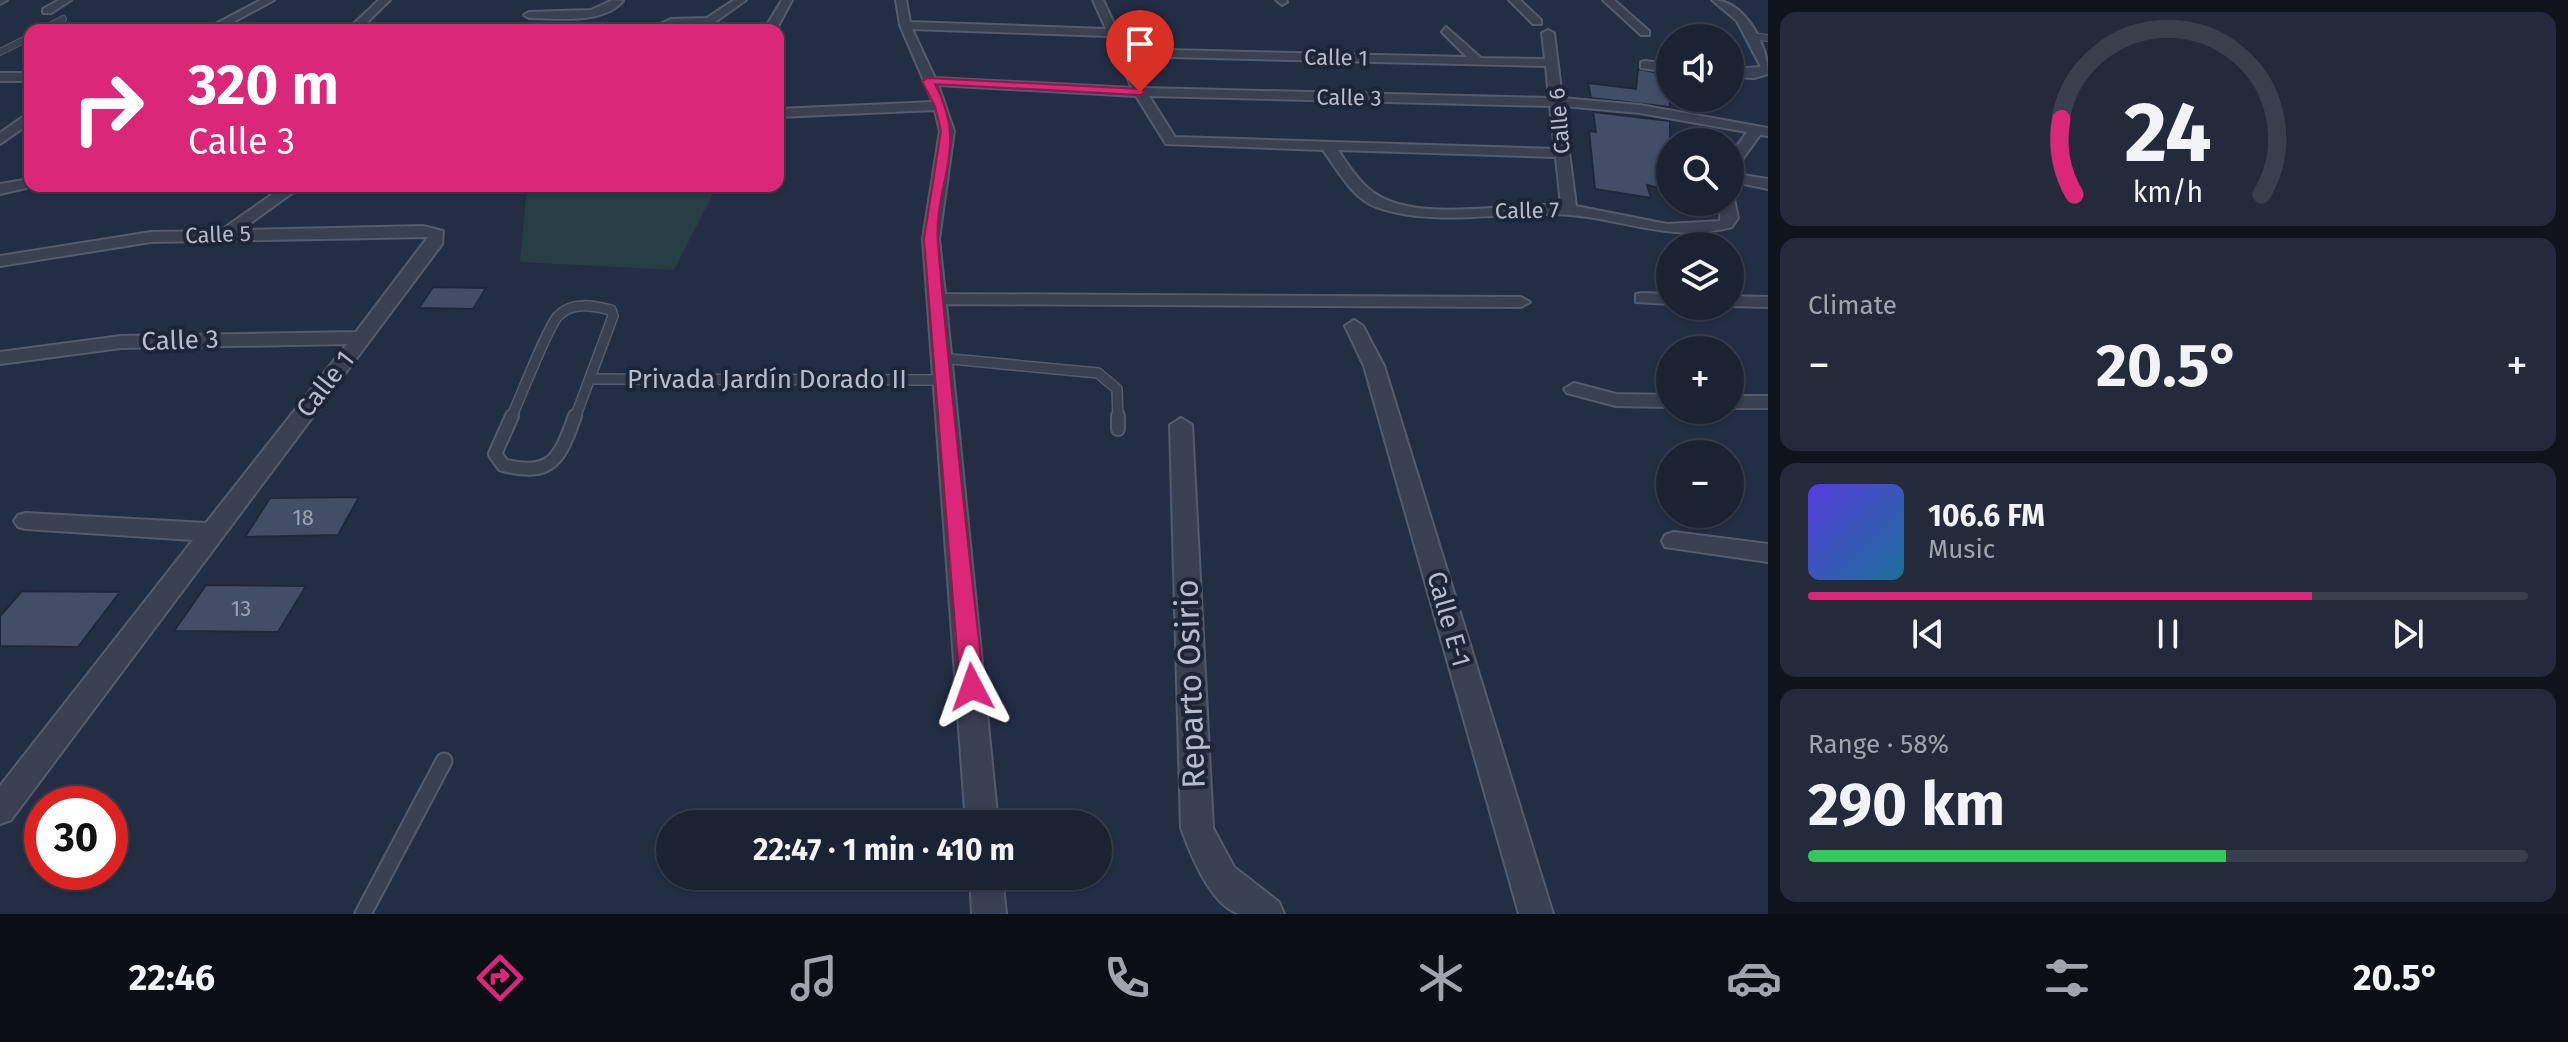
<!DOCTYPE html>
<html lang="en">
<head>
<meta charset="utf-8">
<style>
  body { margin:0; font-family:"Fira Sans",sans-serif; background:#242a3a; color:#f1f3f6; height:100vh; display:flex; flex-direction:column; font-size:30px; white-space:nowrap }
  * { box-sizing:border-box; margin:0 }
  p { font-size:26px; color:#a0a4ac }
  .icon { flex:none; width:44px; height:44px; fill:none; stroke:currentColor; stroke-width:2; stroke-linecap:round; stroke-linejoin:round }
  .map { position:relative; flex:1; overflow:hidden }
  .drawer { display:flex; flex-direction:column; gap:12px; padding:12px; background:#0f131c; width:800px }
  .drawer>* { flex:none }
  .top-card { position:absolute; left:24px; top:24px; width:760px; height:168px; border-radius:16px; box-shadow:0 2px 6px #0004,0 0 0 2px #393f4d; background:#db2777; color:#fff; overflow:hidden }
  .buttons { position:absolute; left:1656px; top:24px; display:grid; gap:16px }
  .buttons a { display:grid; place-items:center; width:88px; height:88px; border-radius:50%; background:#1b2232; box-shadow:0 2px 6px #0004,0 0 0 2px #393f4d; font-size:40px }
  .speed { position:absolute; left:24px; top:786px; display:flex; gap:16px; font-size:40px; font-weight:700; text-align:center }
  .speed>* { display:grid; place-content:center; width:104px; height:104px; border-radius:50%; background:#1b2232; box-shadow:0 2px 6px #0004,0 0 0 2px #393f4d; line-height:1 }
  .speed .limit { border:12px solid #d22; background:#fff; color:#111 }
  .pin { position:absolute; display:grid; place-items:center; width:68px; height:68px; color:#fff; margin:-82px -34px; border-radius:50% 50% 50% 0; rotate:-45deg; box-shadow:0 0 8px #0007 }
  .pin .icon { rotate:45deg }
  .me { position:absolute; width:88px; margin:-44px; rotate:356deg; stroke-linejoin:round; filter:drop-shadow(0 0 6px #0008) }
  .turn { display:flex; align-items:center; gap:28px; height:168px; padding:0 32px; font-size:36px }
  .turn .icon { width:104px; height:104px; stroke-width:2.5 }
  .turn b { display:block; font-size:56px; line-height:68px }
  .big { font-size:60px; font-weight:700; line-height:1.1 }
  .drawer .widget { flex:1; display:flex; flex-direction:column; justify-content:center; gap:12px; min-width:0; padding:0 28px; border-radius:16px; background:#242a3a }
  .drawer .dial { align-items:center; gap:0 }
  .dial svg { height:208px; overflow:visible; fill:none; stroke:#393f4d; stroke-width:7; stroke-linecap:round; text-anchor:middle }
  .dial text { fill:#f1f3f6; stroke:none }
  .song { display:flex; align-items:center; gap:24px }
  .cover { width:96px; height:96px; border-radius:12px; background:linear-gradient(135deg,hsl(250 70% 55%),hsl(200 70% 35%)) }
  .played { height:8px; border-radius:4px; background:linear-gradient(90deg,#db2777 70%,#393f4d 70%) }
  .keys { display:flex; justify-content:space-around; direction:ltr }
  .heat { display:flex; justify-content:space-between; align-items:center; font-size:44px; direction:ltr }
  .charge { height:12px; border-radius:6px; background:linear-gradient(90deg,#34c759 58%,#393f4d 0) }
  .trip { position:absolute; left:656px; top:810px; width:456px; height:80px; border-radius:40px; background:#1b2232; box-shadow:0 2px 6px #0004,0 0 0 2px #393f4d; font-weight:700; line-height:80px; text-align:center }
  .tabs { display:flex; height:128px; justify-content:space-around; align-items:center; background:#0b0e14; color:#a0a4ac }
  .tabs .icon { width:56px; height:56px }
  .tabs .selected { color:#db2777 }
  .tabs b { font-size:36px; color:#f1f3f6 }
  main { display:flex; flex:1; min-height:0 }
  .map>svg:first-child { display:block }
</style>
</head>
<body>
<main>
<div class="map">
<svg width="1768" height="914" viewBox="0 0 1768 914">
  <rect width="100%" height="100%" fill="#242e43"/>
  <path fill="#263d44" d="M527,186H717L674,270L520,262Z"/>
  <g fill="#434d65" stroke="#20273a" stroke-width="2">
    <path d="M1638,69L1670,75V107L1591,98L1588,83L1636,89Z"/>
    <path d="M1593,112L1670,121V191L1647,185L1651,198L1595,189L1589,131L1596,132Z"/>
    <path d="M433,287L486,288L473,309L419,308Z"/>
    <path d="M359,497L338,535L245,537L270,498Z"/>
    <path d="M206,585L306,586L278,632L174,631Z"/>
    <path d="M22,591L120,592L78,647L0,646V616Z"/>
  </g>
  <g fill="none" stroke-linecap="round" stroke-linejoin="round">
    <defs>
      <g id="service-far3">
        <path d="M43,30L63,19"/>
        <path d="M1752,36L1768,38"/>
        <path d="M0,52L30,37"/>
      </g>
      <g id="service-far2">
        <path d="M941,358L1098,373L1117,389L1118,418"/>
        <path d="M590,379L943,380"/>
        <path d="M511,418C520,399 547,328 558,316C572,301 594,306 611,310L613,316L575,418"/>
      </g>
      <g id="service-far1">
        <path d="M512,416L495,454L503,465C553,478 560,457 575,416"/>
        <path d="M1118,416V429"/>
      </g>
      <path id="service" d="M363,914L444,761"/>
      <g id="minor">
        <path d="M0,0H7L0,4Z"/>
        <path d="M59,0H71L51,13H43V9Z"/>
        <path d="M261,0H274L219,30H204Z"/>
        <path d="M379,0H390L359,30H347Z"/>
        <path d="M613,0L623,1C602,25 558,18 529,18L524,15L529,12L591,10Z"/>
        <path d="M734,0H746L714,23L647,30L671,19L707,18Z"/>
        <path d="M782,0H792L776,30H764Z"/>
        <path d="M896,0H906L910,22L1106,29L1093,0H1103L1126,49L1467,57L1442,32L1446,27L1481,58L1545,59L1542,33L1548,30L1554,33L1562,98L1640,105L1768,128V136L1760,135L1735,169L1730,170V156L1747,132L1640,113L1563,106L1576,206L1667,224L1720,221L1721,202L1734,199L1738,218L1732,227C1671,243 1629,220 1570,215C1506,209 1439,229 1376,207C1351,197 1338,170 1323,150L1166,144L1136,96L938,85L954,131L939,239L945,294L1521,297L1530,302L1521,307L946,304L998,824H966L923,239L940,131L935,110L778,117V109L933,102L900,25ZM912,29L1109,36L1132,88L935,78ZM1129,56L1546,66L1549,98L1145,88ZM1149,96L1550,106L1555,149L1175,137ZM1338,150L1556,157L1561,205C1508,202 1419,224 1374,193C1359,182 1348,165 1338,150Z"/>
        <path d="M1276,0H1286L1287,2L1282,5Z"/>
        <path d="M1509,0H1520L1541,20V24H1533Z"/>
        <path d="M1603,0H1614L1649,31V35H1641Z"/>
        <path d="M1712,0C1745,0 1768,45 1768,74L1754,78L1730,77V69L1761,67L1737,21Z"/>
        <path d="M1645,61L1670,64V72L1641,68V62Z"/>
        <rect x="0" y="73" width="30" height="8"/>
        <path d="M30,112V123L0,144V133Z"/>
        <path d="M1730,173L1768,179V189L1730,181Z"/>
        <path d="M30,179V186H35L0,194V184Z"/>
        <path d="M284,186H302L241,230L423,226L443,231L442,244L11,820L0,824V786L193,540L26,529L18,527L14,521L18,515L26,513L206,523L347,344L121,348L0,364V352L121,336L356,332L428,237L151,242L0,266V256L151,232L220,231Z"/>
        <path d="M1642,293L1670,294V304L1636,302V294Z"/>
        <path d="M1730,296L1768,297V307L1728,306Z"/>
        <path d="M1354,320L1363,326L1384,366L1553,914H1519L1364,366L1345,326Z"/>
        <path d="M1574,383L1616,394L1670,395V407L1616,406L1567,393L1564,389Z"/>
        <rect x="1730" y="396" width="38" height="12"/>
        <path d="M1181,418L1192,425L1213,828L1234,867L1279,902L1284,914C1271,914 1253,914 1240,914C1211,907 1190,853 1181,828L1170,425Z"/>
        <path d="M1674,532L1768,544V562L1665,547L1662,541L1665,535Z"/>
        <path d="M970,876H1002L1006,914H972Z"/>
      </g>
    </defs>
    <use href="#service-far3" stroke="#545b6d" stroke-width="8"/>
    <use href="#service-far2" stroke="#545b6d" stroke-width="12"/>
    <use href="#service-far1" stroke="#545b6d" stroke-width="16"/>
    <use href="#service" stroke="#545b6d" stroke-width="19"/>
    <use href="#minor" stroke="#545b6d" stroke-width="4"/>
    <use href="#service-far3" stroke="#394052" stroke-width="6"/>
    <use href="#service-far2" stroke="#394052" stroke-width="9"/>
    <use href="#service-far1" stroke="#394052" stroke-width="12"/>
    <use href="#service" stroke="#394052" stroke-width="15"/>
    <use href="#minor" fill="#394052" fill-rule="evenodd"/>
  </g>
  <path fill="#db2777" stroke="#8e194d" stroke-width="2" d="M928,78L1140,89L1145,92L1140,95L935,84C970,150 933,182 938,244C950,392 968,540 984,687L980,694L972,697L964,694L960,687L924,239L941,131L935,106L922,81Z"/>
  <g text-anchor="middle" stroke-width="8" stroke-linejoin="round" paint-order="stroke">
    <g font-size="22" fill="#b6bccc" stroke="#1d2538">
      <text transform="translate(1336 57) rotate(1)" y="8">Calle 1</text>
      <text transform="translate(1349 97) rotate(1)" y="8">Calle 3</text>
      <text transform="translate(1559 121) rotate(-95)" y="8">Calle 6</text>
      <text transform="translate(1527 210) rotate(-1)" y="8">Calle 7</text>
      <text transform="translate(218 234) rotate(-2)" y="8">Calle 5</text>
    </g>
    <g font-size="22" fill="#99a0b2">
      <text x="303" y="525">18</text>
      <text x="241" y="616">13</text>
    </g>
    <g font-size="26" fill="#b6bccc" stroke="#1d2538">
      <text transform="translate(180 340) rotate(-2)" y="9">Calle 3</text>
      <text x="767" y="388">Privada Jardín Dorado II</text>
      <text transform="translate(325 384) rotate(-52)" y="9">Calle 1</text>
      <text transform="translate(1449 619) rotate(74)" y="9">Calle E-1</text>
    </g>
    <g font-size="32" fill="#b6bccc" stroke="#1d2538">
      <text transform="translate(1190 684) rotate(-92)" y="11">Reparto Osirio</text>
    </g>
  </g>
</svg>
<div class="buttons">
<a><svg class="icon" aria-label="sound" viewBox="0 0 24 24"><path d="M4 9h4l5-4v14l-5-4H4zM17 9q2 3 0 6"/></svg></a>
<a><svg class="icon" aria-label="search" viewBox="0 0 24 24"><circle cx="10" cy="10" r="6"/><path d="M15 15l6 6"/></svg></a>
<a><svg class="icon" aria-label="layers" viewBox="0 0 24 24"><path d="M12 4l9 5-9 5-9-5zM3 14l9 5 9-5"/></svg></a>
<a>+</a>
<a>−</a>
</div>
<div class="speed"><div class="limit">30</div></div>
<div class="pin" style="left:1140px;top:92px;background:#d93025"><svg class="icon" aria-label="arrive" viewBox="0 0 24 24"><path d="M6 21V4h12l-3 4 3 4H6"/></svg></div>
<svg class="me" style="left:972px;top:687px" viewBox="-20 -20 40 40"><path d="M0-17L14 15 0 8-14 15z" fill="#db2777" stroke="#fff" stroke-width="4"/></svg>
<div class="trip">22:47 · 1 min · 410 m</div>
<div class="top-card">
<div class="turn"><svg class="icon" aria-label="right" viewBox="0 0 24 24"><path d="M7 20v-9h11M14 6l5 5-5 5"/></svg><div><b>320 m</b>Calle 3</div></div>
</div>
</div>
<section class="drawer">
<div class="widget dial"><svg viewBox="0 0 100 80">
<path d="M14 69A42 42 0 1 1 86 69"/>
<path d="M14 69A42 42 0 0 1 9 40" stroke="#db2777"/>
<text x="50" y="56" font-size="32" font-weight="700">24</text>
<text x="50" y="72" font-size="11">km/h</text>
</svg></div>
<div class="widget"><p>Climate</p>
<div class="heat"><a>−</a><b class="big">20.5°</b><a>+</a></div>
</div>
<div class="widget">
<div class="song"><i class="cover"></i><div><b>106.6 FM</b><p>Music</p></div></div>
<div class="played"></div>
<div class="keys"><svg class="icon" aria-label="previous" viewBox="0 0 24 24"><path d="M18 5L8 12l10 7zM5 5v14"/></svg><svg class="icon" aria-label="pause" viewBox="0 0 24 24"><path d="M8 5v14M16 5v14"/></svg><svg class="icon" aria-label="next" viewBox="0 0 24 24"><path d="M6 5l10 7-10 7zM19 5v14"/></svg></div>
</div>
<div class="widget"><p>Range · 58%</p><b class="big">290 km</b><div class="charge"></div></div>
</section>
</main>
<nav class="tabs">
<b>22:46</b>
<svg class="icon selected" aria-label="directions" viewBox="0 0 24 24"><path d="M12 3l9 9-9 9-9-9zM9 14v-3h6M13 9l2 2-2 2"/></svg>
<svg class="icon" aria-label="music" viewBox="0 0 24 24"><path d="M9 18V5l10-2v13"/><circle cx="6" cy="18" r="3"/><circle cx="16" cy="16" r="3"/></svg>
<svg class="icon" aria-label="phone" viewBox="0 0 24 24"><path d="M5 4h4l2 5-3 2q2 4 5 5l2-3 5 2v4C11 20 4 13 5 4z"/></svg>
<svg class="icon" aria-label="climate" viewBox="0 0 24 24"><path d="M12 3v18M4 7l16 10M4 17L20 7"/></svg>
<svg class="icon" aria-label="car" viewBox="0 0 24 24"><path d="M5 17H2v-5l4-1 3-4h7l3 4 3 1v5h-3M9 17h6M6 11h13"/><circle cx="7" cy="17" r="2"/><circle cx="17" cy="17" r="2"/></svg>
<svg class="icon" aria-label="filters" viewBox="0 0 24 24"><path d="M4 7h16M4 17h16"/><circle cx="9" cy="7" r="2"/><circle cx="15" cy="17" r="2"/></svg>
<b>20.5°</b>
</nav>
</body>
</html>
